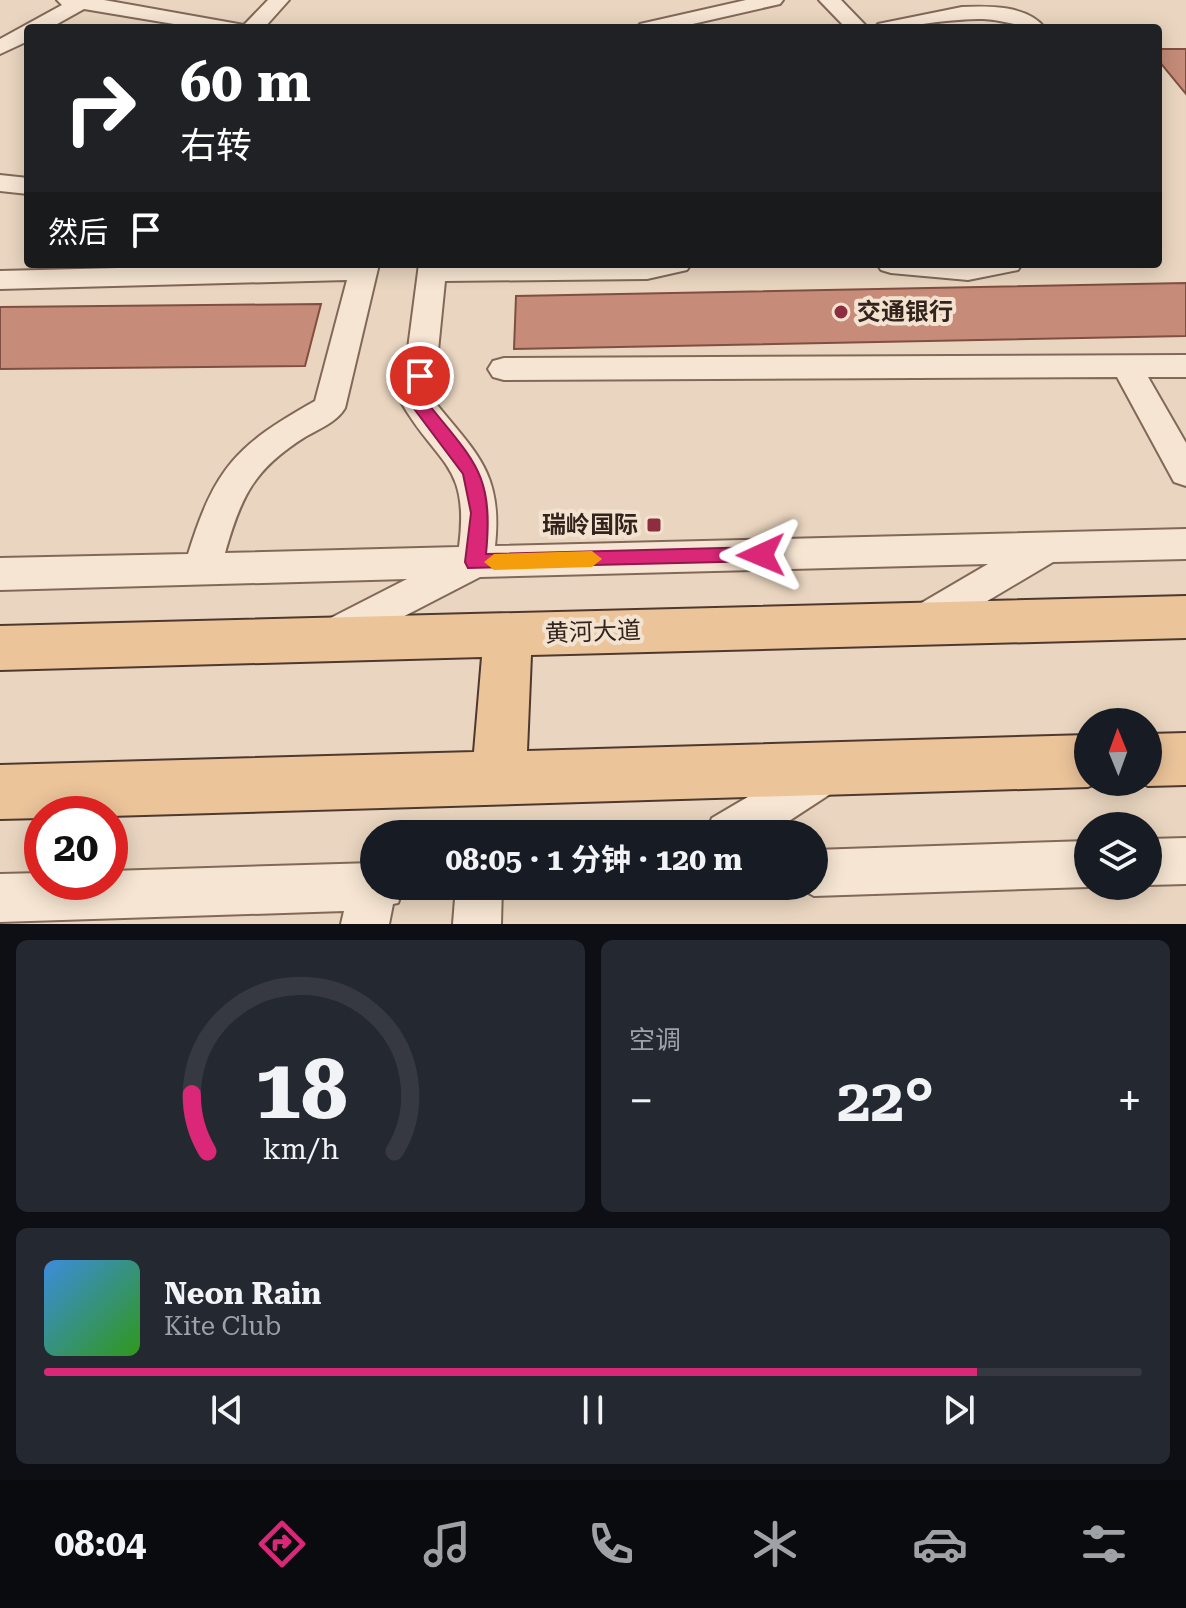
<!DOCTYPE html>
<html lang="zh">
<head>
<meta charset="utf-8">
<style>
  body { margin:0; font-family:"Roboto Serif","Noto Sans SC",serif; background:#242831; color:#f1f3f6; height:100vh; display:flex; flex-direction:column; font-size:30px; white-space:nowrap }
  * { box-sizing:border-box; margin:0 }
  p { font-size:26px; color:#9ea1a6 }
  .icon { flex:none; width:44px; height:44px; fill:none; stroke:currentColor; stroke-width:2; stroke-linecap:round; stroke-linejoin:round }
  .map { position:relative; height:924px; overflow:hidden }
  .details { display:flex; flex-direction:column; gap:16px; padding:16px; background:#0d0f14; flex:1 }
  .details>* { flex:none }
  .banner { position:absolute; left:24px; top:24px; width:1138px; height:244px; border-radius:8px; box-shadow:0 4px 20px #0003; background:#202124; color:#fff; overflow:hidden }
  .needle { width:52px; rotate:359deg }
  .controls { position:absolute; left:1074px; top:708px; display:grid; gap:16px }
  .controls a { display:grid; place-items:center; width:88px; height:88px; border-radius:50%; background:#171b24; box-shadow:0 4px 20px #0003; font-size:40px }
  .speed { position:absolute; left:24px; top:796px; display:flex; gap:16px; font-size:40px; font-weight:700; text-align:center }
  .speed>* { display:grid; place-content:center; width:104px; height:104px; border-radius:50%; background:#171b24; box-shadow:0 4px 20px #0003; line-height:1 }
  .speed .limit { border:12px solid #d22; background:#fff; color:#111 }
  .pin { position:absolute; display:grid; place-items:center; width:68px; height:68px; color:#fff; margin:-34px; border:4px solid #fff; border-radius:50%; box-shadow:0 2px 8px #0007 }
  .me { position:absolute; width:88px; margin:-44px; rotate:269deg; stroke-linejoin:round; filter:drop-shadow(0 0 6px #0008) }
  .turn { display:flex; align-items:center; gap:28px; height:168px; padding:0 24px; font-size:36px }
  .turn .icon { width:104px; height:104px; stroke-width:2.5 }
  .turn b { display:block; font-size:56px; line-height:68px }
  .then { display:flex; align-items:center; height:76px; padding:0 24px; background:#0003; gap:16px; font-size:30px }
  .big { font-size:60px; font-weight:700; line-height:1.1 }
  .details .card { flex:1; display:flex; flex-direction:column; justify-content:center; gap:12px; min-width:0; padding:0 28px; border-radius:12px; background:#242831 }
  .details .dial { align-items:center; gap:0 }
  .dial svg { height:208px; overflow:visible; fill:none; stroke:#363941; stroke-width:7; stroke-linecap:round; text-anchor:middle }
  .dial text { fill:#f1f3f6; stroke:none }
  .song { display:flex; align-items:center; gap:24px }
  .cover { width:96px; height:96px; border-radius:12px; background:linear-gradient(135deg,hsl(210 70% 55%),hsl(110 70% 35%)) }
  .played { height:8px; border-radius:4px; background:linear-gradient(90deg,#db2777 85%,#363941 85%) }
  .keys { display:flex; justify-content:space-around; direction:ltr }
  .heat { display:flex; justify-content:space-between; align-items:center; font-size:44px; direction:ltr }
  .details .tiles { flex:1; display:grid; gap:16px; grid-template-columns:1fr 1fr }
  .card:last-child { grid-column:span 2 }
  .trip { position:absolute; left:360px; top:820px; width:468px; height:80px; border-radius:40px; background:#171b24; box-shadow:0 4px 20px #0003; font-weight:700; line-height:80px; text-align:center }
  .dock { display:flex; height:128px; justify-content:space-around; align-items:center; background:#090b0e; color:#9ea1a6 }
  .dock .icon { width:56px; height:56px }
  .dock .current { color:#db2777 }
  .dock b { font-size:36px; color:#f1f3f6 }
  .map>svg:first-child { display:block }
</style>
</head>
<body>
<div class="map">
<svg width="1186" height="924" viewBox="0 0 1186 924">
  <rect width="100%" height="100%" fill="#ead6c0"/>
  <g fill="#c68b79" stroke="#7f4f41" stroke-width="2">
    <path d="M1158,49H1186V94L1158,60Z"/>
    <path d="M1186,283V336L514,349L516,296Z"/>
    <path d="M321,304L305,366L0,369V307Z"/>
  </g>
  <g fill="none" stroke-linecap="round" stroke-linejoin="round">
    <defs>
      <g id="minor">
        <path d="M57,0H104L244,25L268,0H289L264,28H198L84,9L50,28H28V41L0,54V39L62,5Z"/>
        <path d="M746,0H783L780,4L675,28H637L640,24Z"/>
        <path d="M819,0H841L868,28H846Z"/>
        <path d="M962,7C989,6 1027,5 1045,28C1023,28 1005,20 983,19C946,18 911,28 875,28L878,24Z"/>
        <path d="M0,175L28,178V194L0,191Z"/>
        <path d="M280,264H379L345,408C337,422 319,429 305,437C254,469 241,496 225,553L459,547C470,463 437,465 401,402L419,264H691L687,270L647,279L445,281L433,400C476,453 503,473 495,546L1186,529V559L1053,562L920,641L906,636L901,624L906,612L988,564L480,577L329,655L315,650L309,638L315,626L407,579L0,590V558L188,554C215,467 237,445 315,401L347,280L0,289V271Z"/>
        <path d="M877,264H1022L1018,270L968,280L891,273L881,270Z"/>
        <path d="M1186,355V377H1148L1186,443V486L1174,482L1117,377L504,380L493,377L488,369L493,361L504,358Z"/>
        <path d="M826,751L841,757L848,772L841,787L769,834H705L712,818Z"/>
        <path d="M1186,838V884L1148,885V839Z"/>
        <path d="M1088,841V887L814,896L796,886H814V850Z"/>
        <path d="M373,863L374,886H404L398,903L393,904L389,924H341L344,911L0,922V874L42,873V882H110V871Z"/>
        <path d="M456,886H502L501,924H453Z"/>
      </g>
      <g id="major">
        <path d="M1186,596V638L531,655L527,751L1088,735V782H1100L1088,787L110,816L42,814V818L0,819V765L474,752L482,657L0,670V626Z"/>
        <path d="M1186,733V785L1148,786L1139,782H1148V734Z"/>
      </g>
    </defs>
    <use href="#minor" stroke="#826859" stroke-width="4"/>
    <use href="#major" stroke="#4f382e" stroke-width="4"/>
    <use href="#minor" fill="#f6e5d2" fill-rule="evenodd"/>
    <use href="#major" fill="#ebc49a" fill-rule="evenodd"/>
  </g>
  <path fill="#db2777" stroke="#8e194d" stroke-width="2" d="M420,370L429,376L426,401C474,462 494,472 486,554L761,547L771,555L768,561L468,568L465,562L471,513L463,474L409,402L412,376Z"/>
  <path fill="#f59e0b" d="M592,551L602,559L592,567L494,570L484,562L494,554Z"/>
  <g fill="#8c2e3f" stroke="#f2e2cf" stroke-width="3">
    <circle cx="841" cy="312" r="8"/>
    <rect x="646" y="517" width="16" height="16" rx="4"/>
  </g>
  <g text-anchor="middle" stroke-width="8" stroke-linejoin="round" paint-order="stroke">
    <g font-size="24" font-weight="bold" fill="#32241d" stroke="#f2e2cf" text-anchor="start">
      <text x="857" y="320">交通银行</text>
      <text x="638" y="533" text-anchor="end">瑞岭国际</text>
    </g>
    <g font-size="24" fill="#32241d" stroke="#f2e2cf">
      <text transform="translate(593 632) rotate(-2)" y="8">黄河大道</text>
    </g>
  </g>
</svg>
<div class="controls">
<a><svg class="needle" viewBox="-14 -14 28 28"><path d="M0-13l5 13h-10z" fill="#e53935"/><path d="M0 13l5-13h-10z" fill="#9ea1a6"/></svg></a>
<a><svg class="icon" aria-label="layers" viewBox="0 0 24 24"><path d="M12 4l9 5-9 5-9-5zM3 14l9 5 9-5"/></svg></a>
</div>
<div class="speed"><div class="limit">20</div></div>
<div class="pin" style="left:420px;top:376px;background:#d93025"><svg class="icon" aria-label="arrive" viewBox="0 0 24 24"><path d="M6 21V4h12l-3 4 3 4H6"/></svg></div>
<svg class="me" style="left:761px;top:555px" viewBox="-20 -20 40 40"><path d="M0-17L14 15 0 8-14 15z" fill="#db2777" stroke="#fff" stroke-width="4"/></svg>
<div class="trip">08:05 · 1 分钟 · 120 m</div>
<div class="banner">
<div class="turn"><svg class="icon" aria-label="right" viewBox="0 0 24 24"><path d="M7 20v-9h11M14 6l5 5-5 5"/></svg><div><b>60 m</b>右转</div></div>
<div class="then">然后<svg class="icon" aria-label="arrive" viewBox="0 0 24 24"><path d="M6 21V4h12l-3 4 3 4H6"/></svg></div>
</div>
</div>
<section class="details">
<div class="tiles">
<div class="card dial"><svg viewBox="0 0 100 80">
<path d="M14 69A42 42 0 1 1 86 69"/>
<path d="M14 69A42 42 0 0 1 8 47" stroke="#db2777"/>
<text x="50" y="56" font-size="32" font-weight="700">18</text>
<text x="50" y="72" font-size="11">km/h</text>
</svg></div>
<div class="card"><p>空调</p>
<div class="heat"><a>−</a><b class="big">22°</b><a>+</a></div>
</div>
<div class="card">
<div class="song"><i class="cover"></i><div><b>Neon Rain</b><p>Kite Club</p></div></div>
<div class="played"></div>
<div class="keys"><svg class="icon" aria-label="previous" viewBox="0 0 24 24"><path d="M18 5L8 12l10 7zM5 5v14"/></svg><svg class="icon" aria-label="pause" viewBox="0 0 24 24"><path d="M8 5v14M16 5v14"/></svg><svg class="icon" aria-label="next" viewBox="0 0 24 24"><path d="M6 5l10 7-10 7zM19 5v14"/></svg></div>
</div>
</div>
</section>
<nav class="dock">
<b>08:04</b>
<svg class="icon current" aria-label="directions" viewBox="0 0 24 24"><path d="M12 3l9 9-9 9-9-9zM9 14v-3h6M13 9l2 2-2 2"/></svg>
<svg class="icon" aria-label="music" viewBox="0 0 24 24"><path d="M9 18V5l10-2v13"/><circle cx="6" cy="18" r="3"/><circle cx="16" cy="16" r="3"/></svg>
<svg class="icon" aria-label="phone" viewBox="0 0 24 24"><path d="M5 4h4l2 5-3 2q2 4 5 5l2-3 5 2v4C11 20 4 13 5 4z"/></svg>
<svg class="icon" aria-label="climate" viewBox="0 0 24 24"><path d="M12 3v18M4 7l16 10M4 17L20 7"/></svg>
<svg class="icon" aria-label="car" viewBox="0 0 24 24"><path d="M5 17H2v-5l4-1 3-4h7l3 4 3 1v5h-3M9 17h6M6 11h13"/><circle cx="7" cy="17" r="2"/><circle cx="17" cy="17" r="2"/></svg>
<svg class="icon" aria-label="filters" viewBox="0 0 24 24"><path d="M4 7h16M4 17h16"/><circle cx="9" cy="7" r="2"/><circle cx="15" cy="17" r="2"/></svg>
</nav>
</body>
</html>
